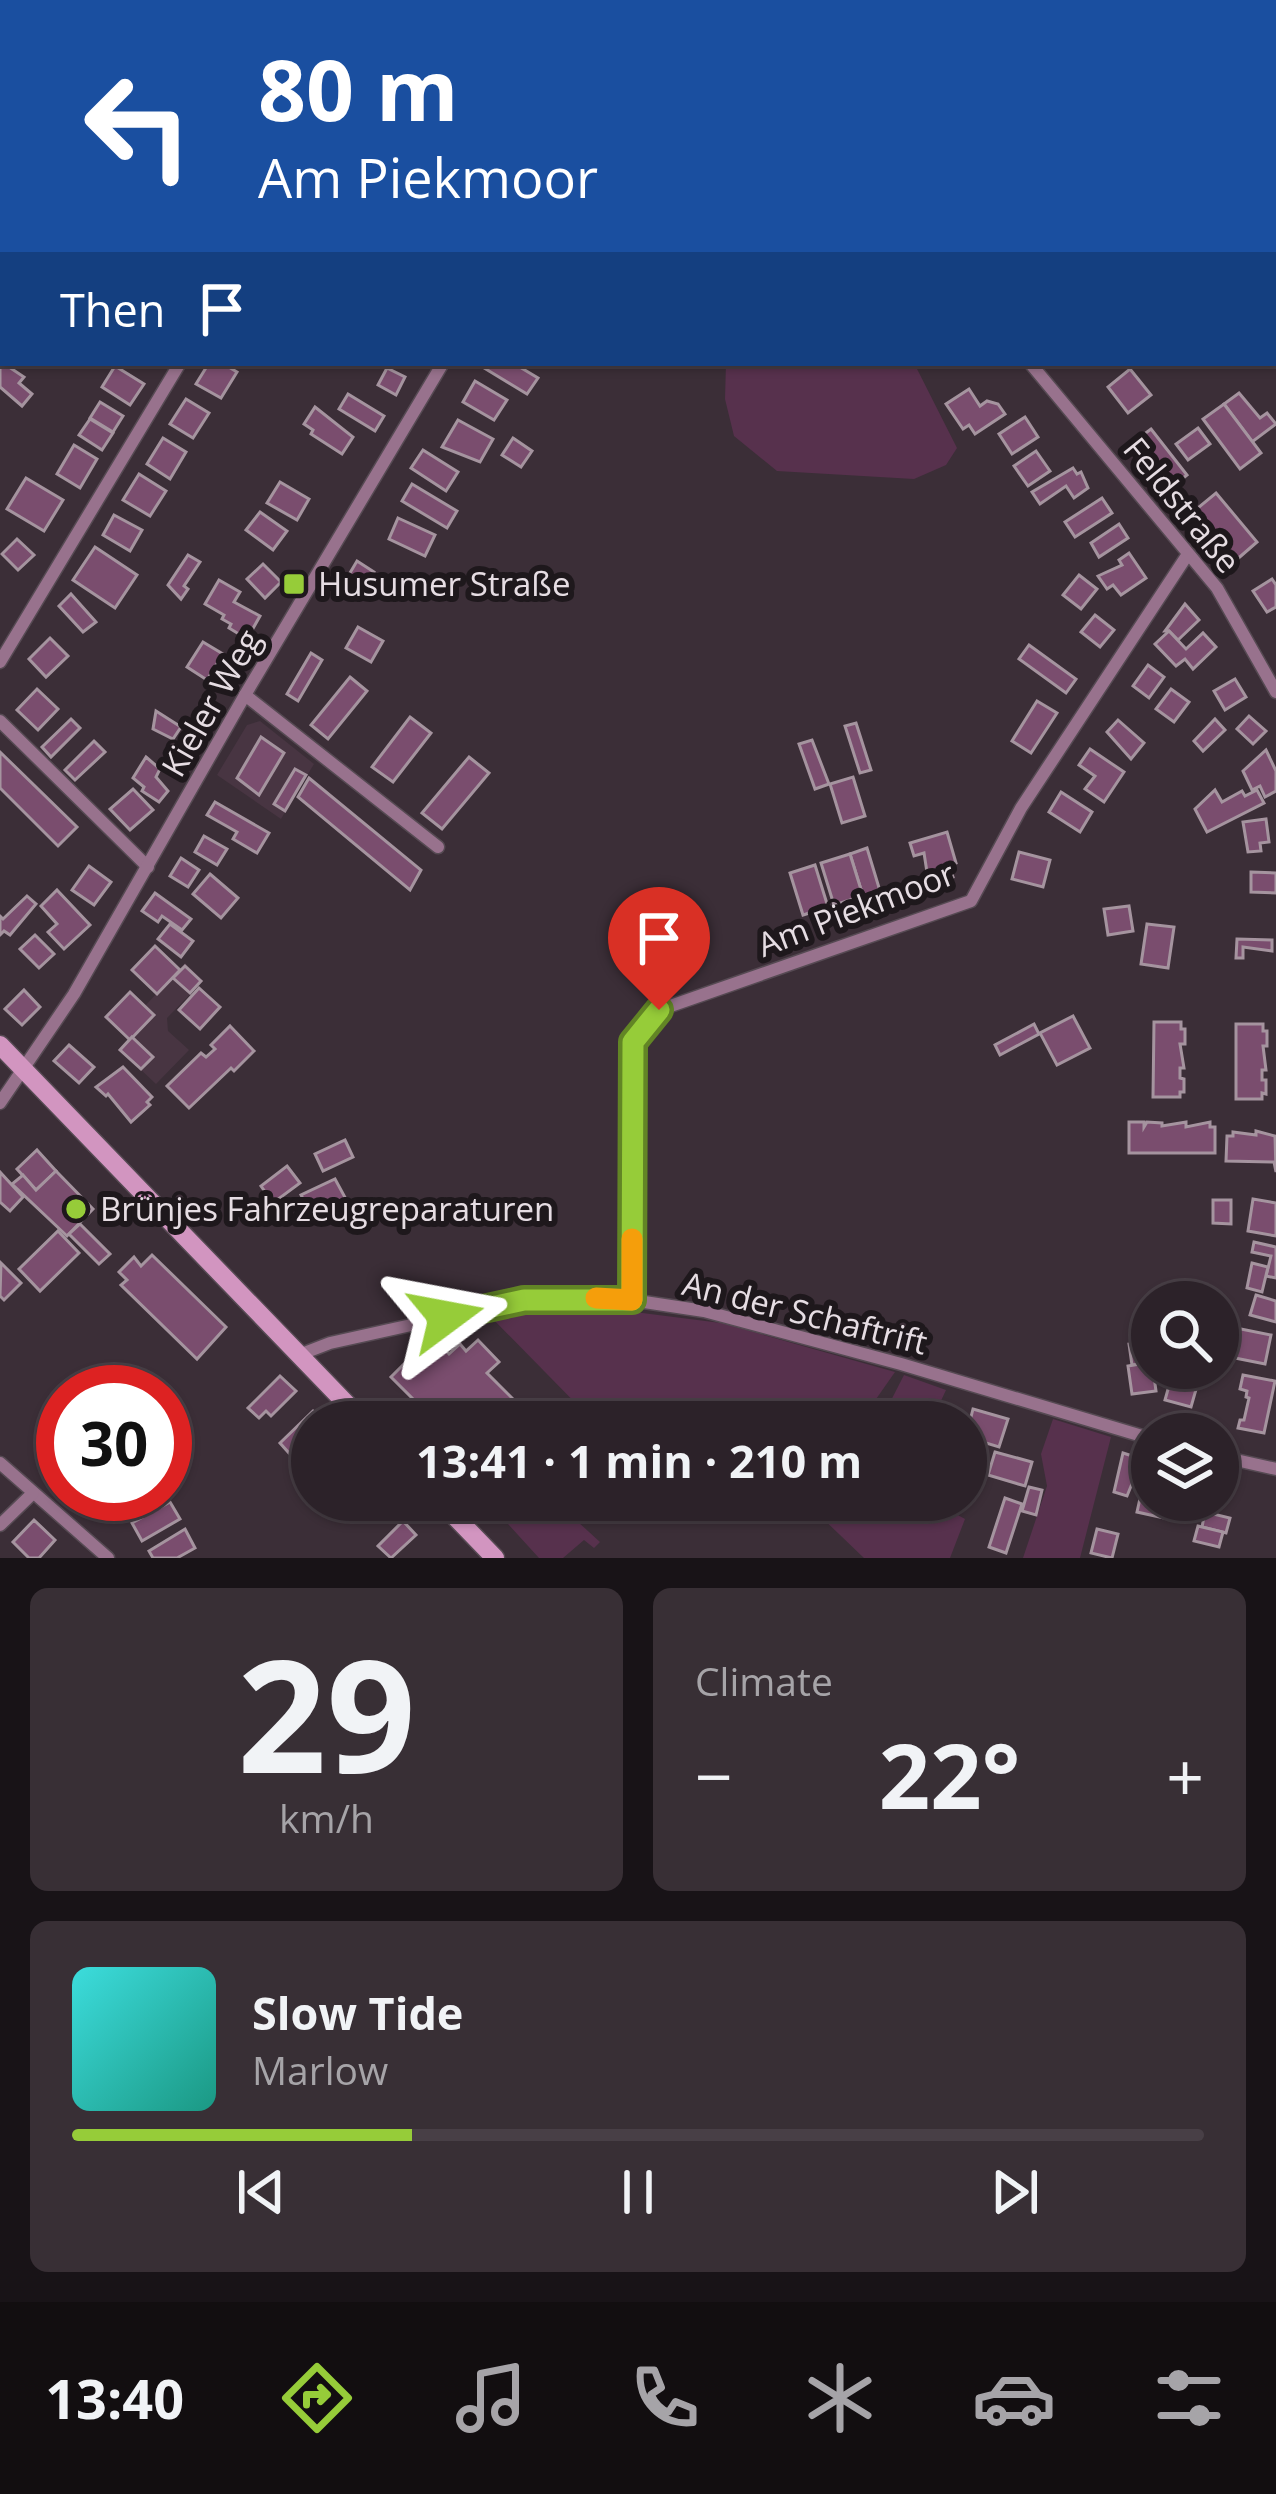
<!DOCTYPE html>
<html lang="en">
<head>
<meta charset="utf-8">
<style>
  body { margin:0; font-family:"Open Sans",sans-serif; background:#382f35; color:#f1f3f6; height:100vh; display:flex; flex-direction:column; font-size:45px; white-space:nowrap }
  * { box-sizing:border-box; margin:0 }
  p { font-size:39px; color:#a6a4a8 }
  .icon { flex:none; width:66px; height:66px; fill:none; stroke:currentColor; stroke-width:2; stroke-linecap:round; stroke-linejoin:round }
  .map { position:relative; height:1558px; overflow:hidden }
  .panel { display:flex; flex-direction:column; gap:30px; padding:30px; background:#181317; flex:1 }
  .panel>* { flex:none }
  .hud { position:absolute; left:0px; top:0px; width:1278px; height:366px; box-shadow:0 3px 9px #0004,0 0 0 3px #483f46; background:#1a4fa0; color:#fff; overflow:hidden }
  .buttons { position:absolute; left:1131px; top:1281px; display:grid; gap:24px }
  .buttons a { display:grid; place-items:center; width:108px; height:108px; border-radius:50%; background:#2c2229; box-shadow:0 3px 9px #0004,0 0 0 3px #483f46; font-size:60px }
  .speed { position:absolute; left:36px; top:1365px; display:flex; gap:24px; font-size:60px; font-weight:700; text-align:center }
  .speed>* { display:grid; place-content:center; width:156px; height:156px; border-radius:50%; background:#2c2229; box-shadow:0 3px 9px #0004,0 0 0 3px #483f46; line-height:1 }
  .speed .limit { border:18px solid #d22; background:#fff; color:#111 }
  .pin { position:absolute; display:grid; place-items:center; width:102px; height:102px; color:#fff; margin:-123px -51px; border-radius:50% 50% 50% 0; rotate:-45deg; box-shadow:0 0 12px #0007 }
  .pin .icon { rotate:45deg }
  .me { position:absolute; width:132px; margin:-66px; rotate:77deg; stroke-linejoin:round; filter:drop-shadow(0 0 9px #0008) }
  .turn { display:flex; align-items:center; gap:42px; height:252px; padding:0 60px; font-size:54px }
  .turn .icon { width:156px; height:156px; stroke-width:2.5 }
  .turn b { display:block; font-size:84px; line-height:102px }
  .then { display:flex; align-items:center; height:114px; padding:0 60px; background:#0003; gap:24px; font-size:45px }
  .big { font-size:90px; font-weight:700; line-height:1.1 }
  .panel .tile { flex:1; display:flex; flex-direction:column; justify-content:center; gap:18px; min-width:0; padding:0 42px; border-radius:18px; background:#382f35 }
  .panel .dial { align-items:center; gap:0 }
  .dial b { font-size:156px; line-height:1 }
  .song { display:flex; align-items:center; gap:36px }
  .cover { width:144px; height:144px; border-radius:18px; background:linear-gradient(135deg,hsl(180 70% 55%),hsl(170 70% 35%)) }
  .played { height:12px; border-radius:6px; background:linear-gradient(90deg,#96cc39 30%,#483f46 30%) }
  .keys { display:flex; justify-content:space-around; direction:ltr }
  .heat { display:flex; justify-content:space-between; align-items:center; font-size:66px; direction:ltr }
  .panel .tiles { flex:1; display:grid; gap:30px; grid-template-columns:1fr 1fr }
  .tile:last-child { grid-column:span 2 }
  .trip { position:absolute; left:291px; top:1401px; width:696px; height:120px; border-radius:60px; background:#2c2229; box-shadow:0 3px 9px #0004,0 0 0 3px #483f46; font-weight:700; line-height:120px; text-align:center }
  .menu { display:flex; height:192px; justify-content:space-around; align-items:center; background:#120e10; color:#a6a4a8 }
  .menu .icon { width:84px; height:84px }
  .menu .selected { color:#96cc39 }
  .menu b { font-size:54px; color:#f1f3f6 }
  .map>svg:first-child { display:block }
</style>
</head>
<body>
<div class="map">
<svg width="1276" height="1558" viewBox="0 0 1276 1558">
  <rect width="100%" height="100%" fill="#3b2e37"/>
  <g fill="#483542">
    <path d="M260,721L314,764L281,819L217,775L247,725Z"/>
    <path d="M185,963L203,981L167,1018L168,1031L189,1050L156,1084L120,1050L153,1015L145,1006Z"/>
  </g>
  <g fill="#57314d">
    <path d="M726,363H851L852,367L914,363L957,448L946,465L914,479L777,471L734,436L725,399Z"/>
    <path d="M595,1307L721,1323L895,1372L860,1422H594L490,1316Z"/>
    <path d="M904,1375L946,1390L931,1422H880Z"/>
    <path d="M1053,1419L1111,1437L1080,1558H1023L1047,1486L1041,1454Z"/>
    <path d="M514,1500H554L600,1542L594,1548L584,1540L563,1558H539L498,1513Z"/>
    <path d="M823,1500H938L943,1507L965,1519L950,1558H864L815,1511Z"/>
  </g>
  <g fill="#7a4d6e" stroke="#a5949f" stroke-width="3">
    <path d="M0,356L3,363L24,377L19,383L32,394L22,406L0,387Z"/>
    <path d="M209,363H222L237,372L221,398L196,384Z"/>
    <path d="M476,363H513L538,378L527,394Z"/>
    <path d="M115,366L144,384L130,405L102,387Z"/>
    <path d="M387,368L405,377L396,395L378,385Z"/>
    <path d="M1130,369L1151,395L1128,413L1108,387Z"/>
    <path d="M475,381L507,400L494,420L463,402Z"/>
    <path d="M969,389L980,406L987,401L998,404L1005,414L975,434L969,425L963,429L946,404Z"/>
    <path d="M1239,393L1260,418L1267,413L1276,424L1252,442L1224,404Z"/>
    <path d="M348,394L384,416L375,431L339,409Z"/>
    <path d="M186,399L209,413L193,438L170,424Z"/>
    <path d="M100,402L123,416L113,432L90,418Z"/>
    <path d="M1224,404L1261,453L1240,469L1203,419Z"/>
    <path d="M315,407L353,437L342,454L311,434L313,430L304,424Z"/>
    <path d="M1025,417L1038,437L1012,454L999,434Z"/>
    <path d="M90,419L113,433L102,450L79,435Z"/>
    <path d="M458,420L493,439L480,462L442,447Z"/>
    <path d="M1198,428L1210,444L1188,460L1176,444Z"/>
    <path d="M1151,429L1187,475L1165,493L1128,446Z"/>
    <path d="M163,438L186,452L170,479L147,464Z"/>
    <path d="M513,438L532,451L521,467L502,455Z"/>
    <path d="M74,445L97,459L80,488L57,474Z"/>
    <path d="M423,450L458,472L446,491L411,468Z"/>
    <path d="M1036,451L1050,471L1028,486L1014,466Z"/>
    <path d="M1073,468L1077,474L1081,472L1088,488L1074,498L1066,486L1040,504L1032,492Z"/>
    <path d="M139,474L166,491L150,516L123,500Z"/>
    <path d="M26,478L63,500L44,531L7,509Z"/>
    <path d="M280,482L309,499L297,520L267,503Z"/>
    <path d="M412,484L457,511L447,528L402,501Z"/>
    <path d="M1216,493L1257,542L1234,562L1193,512Z"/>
    <path d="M1102,498L1112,513L1075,537L1065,522Z"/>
    <path d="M260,512L287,531L273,550L246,530Z"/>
    <path d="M114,515L142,530L130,551L103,535Z"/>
    <path d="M398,518L435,535L425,556L389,539Z"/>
    <path d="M1119,524L1128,538L1099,557L1091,543Z"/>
    <path d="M17,539L34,555L18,570L2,554Z"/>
    <path d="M95,547L137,575L115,608L73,580Z"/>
    <path d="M1129,553L1146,578L1121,595L1113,585L1107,589L1098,576L1122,565L1119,560Z"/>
    <path d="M188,555L200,562L184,586L188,589L181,599L168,585Z"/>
    <path d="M357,561L374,572L362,594L344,583Z"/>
    <path d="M263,564L281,582L265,598L247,579Z"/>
    <path d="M1079,575L1097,589L1081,609L1063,595Z"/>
    <path d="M1272,579L1276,585V607L1267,612L1253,591Z"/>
    <path d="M219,580L240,592L234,602L260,616L247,639L229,628L231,624L222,619L224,615L205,604Z"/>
    <path d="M71,594L96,622L83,632L59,606Z"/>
    <path d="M1185,604L1199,620L1178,640L1169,631H1165Z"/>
    <path d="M1095,615L1114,630L1100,647L1081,632Z"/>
    <path d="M358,627L383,641L371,662L346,648Z"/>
    <path d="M1169,631L1186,649L1203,633L1216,647L1193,669L1185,659L1176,666L1155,644Z"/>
    <path d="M50,638L68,656L46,677L29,659Z"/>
    <path d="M203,642L223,654L207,680L187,667Z"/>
    <path d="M1029,645L1076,679L1066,693L1019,659Z"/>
    <path d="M311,653L322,660L298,701L287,694Z"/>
    <path d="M1148,665L1164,677L1149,698L1133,686Z"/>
    <path d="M350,677L367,691L328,739L311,725Z"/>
    <path d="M1235,679L1246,697L1225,710L1214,691Z"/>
    <path d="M37,689L58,709L38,730L17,710Z"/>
    <path d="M1171,689L1189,702L1174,722L1156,709Z"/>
    <path d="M1037,701L1057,713L1031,753L1012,741Z"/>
    <path d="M156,711L181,727L173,739L153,729Z"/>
    <path d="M1249,716L1266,731L1253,744L1237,729Z"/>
    <path d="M410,717L431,733L393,782L372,767Z"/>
    <path d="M71,719L80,728L51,757L42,747Z"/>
    <path d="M1215,719L1225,730L1203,751L1194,741Z"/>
    <path d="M1118,720L1144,743L1131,759L1107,732Z"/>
    <path d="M856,723L871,770L860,773L845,726Z"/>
    <path d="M261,737L284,753L259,795L237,778Z"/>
    <path d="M812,740L829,784L815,789L799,744Z"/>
    <path d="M94,741L105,752L75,780L65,770Z"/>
    <path d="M1090,749L1124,772L1104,802L1085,789L1095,776L1079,765Z"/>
    <path d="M1266,750L1276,771V791L1265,797L1260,786L1252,790L1243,771Z"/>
    <path d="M0,752L77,827L58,846L0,788Z"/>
    <path d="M146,757L160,769L156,777L168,791L159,802L142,791L144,787L133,778Z"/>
    <path d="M469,757L489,773L442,829L422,813Z"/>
    <path d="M295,769L306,775L285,811L274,804Z"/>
    <path d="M853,777L865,816L842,823L830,784Z"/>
    <path d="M309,778L421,870L410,890L298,797Z"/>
    <path d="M133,789L153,810L130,830L110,809Z"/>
    <path d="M1215,790L1222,802L1242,791L1245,796L1257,790L1264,803L1207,832L1195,809Z"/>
    <path d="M1061,792L1092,812L1080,832L1049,812Z"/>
    <path d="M215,802L269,833L257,853L233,839L237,832L207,815Z"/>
    <path d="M1266,819L1269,842L1260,843L1261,851L1248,852L1243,822Z"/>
    <path d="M947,832L956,863L949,865L953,877L929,885L924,853L914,856L910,843Z"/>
    <path d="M204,836L227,849L217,865L195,852Z"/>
    <path d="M867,848L880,891L863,896L850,854Z"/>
    <path d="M1019,852L1050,860L1043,887L1012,879Z"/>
    <path d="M850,854L863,896L834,905L821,863Z"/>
    <path d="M181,858L199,870L188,887L170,876Z"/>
    <path d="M815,865L828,907L803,915L790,873Z"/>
    <path d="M89,866L111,882L94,905L72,890Z"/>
    <path d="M1251,872L1276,873V893L1251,892Z"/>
    <path d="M210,874L238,898L221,918L193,894Z"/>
    <path d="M57,890L90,925L64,949L48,932L57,924L41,906Z"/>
    <path d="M155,893L191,919L182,930L162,916L158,922L142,911Z"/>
    <path d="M27,896L36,904L10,935L4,931L0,935V916L3,919Z"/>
    <path d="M1129,906L1133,931L1108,935L1104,909Z"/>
    <path d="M170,924L193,941L181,957L158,939Z"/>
    <path d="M1147,924L1174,927L1168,968L1141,964Z"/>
    <path d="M35,935L54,954L39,968L20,949Z"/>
    <path d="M1237,939L1272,940V951L1243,947V958H1236Z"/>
    <path d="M155,946L180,970L157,994L132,970Z"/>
    <path d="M185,966L201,981L190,993L173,978Z"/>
    <path d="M199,988L220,1007L200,1029L179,1010Z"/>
    <path d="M24,990L40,1007L22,1025L5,1009Z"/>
    <path d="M130,992L154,1015L130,1040L106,1017Z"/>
    <path d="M1073,1016L1090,1048L1057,1065L1040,1033Z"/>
    <path d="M1154,1022H1181V1029H1185V1044H1180L1184,1068H1180V1078L1184,1079V1092H1180V1097H1153Z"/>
    <path d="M1034,1024L1039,1034L1000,1055L995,1045Z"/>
    <path d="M1236,1024H1263V1031H1267V1046H1263L1266,1070H1262V1080H1266V1094L1262,1093V1099H1236Z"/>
    <path d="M230,1026L254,1051L234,1071L231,1068L189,1108L167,1086L201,1053L206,1057L215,1049L211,1045Z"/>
    <path d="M132,1037L153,1057L141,1069L120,1050Z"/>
    <path d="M69,1045L94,1067L79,1083L54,1061Z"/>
    <path d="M123,1067L152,1097L147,1102L150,1105L131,1122L108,1094L106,1096L96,1087Z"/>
    <path d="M1129,1122H1144V1127L1147,1122L1162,1123V1126L1186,1122V1127L1210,1122V1127H1215V1153H1129Z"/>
    <path d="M1256,1131L1275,1136L1276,1172L1274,1162L1226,1161L1227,1136H1233V1132L1256,1135Z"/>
    <path d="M345,1140L353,1157L323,1171L315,1154Z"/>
    <path d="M37,1150L56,1171L36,1190L17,1169Z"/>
    <path d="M287,1166L300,1183L273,1203L261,1186Z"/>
    <path d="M56,1171L93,1209L67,1236L12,1184L23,1175L36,1190Z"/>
    <path d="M0,1172L23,1197L10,1211L0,1202Z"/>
    <path d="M335,1179L347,1201L313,1218L301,1195Z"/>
    <path d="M1253,1199L1276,1203V1236L1248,1231Z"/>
    <path d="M1213,1200H1231V1224L1213,1223Z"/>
    <path d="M80,1224L110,1254L99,1264L69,1234Z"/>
    <path d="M58,1231L79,1253L40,1291L19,1269Z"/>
    <path d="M1254,1242L1276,1247V1278L1266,1276L1271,1256L1252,1252Z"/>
    <path d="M152,1255L226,1327L197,1359L121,1285L127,1280L119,1272L134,1257L141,1266Z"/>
    <path d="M1,1263L21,1283L4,1300L0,1296Z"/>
    <path d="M1252,1263L1268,1267L1262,1292L1247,1288Z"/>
    <path d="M1256,1295L1276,1301V1322L1250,1315Z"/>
    <path d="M1231,1327L1271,1335L1265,1364L1225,1356Z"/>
    <path d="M432,1336L449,1354L460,1344L466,1351L478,1340L499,1362L487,1373L536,1422H426L409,1405L414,1400L391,1377Z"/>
    <path d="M1152,1341V1362L1132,1365L1129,1344Z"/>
    <path d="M1152,1362L1156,1391L1132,1394L1128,1366Z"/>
    <path d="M1174,1368L1201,1372L1191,1407L1165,1400Z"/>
    <path d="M1243,1375L1275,1381L1264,1433L1238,1428L1240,1420H1244L1249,1398L1246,1397L1247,1391L1240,1389Z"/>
    <path d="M280,1376L296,1391L271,1416L266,1411L259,1418L248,1408Z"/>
    <path d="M973,1409L1008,1419L999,1447L966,1437Z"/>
    <path d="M313,1411L324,1422H312V1441L305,1438L289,1453L280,1443Z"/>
    <path d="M995,1452L1032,1462L1025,1486L988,1475Z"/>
    <path d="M1123,1453L1142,1459L1127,1496L1114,1492Z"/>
    <path d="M1145,1476L1152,1477V1500H1178L1173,1520L1137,1512Z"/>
    <path d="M1029,1487L1042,1490L1036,1515L1022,1511Z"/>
    <path d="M1005,1498L1022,1504L1006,1553L989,1547Z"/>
    <path d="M369,1500H384L391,1507L377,1521L362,1507Z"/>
    <path d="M170,1502L180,1519L142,1541L132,1523Z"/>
    <path d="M1205,1512L1230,1518L1226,1533L1202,1527Z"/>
    <path d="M34,1520L55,1540L39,1558H29L13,1542Z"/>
    <path d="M403,1521L416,1535L391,1558L378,1546Z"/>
    <path d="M1198,1526L1223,1532L1219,1547L1194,1541Z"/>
    <path d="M185,1529L195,1548L177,1558H153L149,1551Z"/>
    <path d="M1097,1529L1118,1534L1112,1558L1091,1553Z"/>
  </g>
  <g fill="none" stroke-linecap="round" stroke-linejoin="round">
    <defs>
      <g id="street">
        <path d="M243,0L246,3"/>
        <path d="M147,3L149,0"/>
        <path d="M651,3L653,0"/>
        <path d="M781,3V0"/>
        <path d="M0,81L3,84"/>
        <path d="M0,206L3,202"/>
        <path d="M1030,363L1217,588L1276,692"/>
        <path d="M0,662L180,363"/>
        <path d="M245,695L438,847"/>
        <path d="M0,721L148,867"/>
        <path d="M0,1103L74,994L245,695L443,363"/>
        <path d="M631,1300L633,1042L659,1010L971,901L1021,808L1188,554"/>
        <path d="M299,1355L330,1343L524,1300H631L704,1311L901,1364L1152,1439"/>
        <path d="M1218,1456L1276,1469"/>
        <path d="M0,1463L108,1558"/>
        <path d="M0,1525L33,1493"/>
      </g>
      <g id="secondary">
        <path d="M963,0L971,3"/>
        <path d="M1275,117L1276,118"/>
        <path d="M0,1045L364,1422"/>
        <path d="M439,1500L495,1558"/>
      </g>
    </defs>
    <use href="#street" stroke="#564a53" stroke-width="15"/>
    <use href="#secondary" stroke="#564a53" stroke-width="21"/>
    <use href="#street" stroke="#98728d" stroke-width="12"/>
    <use href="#secondary" stroke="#d295c0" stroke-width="18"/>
  </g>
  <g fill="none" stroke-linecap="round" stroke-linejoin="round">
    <defs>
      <path id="route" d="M446,1317L524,1300H632L633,1042L659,1010"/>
    </defs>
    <use href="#route" stroke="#628525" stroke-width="30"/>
    <use href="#route" stroke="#96cc39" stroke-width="21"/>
    <path stroke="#f59e0b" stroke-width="21" d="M596,1298L632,1300V1239"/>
  </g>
  <g fill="#96cc39" stroke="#1e181c" stroke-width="4.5">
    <rect x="282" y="572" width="24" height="24" rx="6"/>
    <circle cx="76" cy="1209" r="12"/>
  </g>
  <g text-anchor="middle" stroke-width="12" stroke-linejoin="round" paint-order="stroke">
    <g font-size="33" fill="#e6dde3" stroke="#1e181c">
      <text transform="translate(1182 505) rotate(51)" y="12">Feldstraße</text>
      <text transform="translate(211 703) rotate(-60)" y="12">Kieler Weg</text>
      <text transform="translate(856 909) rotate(-21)" y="12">Am Piekmoor</text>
      <text transform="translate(805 1313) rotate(14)" y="12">An der Schaftrift</text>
    </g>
    <g font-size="33" fill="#e6dde3" stroke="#1e181c" text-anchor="start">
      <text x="318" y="596">Husumer Straße</text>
      <text x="100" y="1221">Brünjes Fahrzeugreparaturen</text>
    </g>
  </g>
</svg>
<div class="buttons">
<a><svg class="icon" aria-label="search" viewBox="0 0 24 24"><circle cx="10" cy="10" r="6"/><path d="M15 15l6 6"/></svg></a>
<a><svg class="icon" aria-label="layers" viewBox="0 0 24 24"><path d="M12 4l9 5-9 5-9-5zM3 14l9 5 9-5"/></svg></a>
</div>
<div class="speed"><div class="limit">30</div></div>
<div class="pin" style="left:659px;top:1010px;background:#d93025"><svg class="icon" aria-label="arrive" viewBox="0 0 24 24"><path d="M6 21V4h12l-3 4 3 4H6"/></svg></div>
<svg class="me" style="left:446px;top:1317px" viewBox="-20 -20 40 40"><path d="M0-17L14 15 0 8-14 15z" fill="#96cc39" stroke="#fff" stroke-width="4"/></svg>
<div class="trip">13:41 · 1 min · 210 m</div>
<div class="hud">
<div class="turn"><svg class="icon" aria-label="left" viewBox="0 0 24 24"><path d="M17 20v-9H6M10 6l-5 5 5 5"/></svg><div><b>80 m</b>Am Piekmoor</div></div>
<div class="then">Then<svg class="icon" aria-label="arrive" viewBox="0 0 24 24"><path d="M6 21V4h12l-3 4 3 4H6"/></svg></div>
</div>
</div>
<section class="panel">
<div class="tiles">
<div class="tile dial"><b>29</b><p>km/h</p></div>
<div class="tile"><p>Climate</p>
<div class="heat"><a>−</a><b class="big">22°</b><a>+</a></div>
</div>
<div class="tile">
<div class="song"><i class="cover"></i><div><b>Slow Tide</b><p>Marlow</p></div></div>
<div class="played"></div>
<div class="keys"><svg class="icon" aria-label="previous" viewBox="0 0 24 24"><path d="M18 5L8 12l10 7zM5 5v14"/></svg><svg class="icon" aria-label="pause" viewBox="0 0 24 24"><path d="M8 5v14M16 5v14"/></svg><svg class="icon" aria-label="next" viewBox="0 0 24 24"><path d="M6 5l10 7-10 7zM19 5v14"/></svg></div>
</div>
</div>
</section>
<nav class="menu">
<b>13:40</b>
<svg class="icon selected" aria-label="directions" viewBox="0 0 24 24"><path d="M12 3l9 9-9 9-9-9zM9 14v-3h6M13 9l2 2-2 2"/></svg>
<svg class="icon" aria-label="music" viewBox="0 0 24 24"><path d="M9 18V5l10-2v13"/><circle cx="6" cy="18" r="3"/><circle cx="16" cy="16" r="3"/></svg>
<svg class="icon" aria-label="phone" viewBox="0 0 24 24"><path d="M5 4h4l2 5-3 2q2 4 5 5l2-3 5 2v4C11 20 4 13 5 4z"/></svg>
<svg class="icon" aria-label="climate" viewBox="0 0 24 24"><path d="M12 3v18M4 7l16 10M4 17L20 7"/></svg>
<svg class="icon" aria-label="car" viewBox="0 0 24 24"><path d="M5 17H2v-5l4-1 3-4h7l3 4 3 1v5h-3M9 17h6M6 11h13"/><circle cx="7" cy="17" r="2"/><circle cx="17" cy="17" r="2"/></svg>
<svg class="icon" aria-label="filters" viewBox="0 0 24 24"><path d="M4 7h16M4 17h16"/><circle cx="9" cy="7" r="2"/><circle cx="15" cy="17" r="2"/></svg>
</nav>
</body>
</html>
